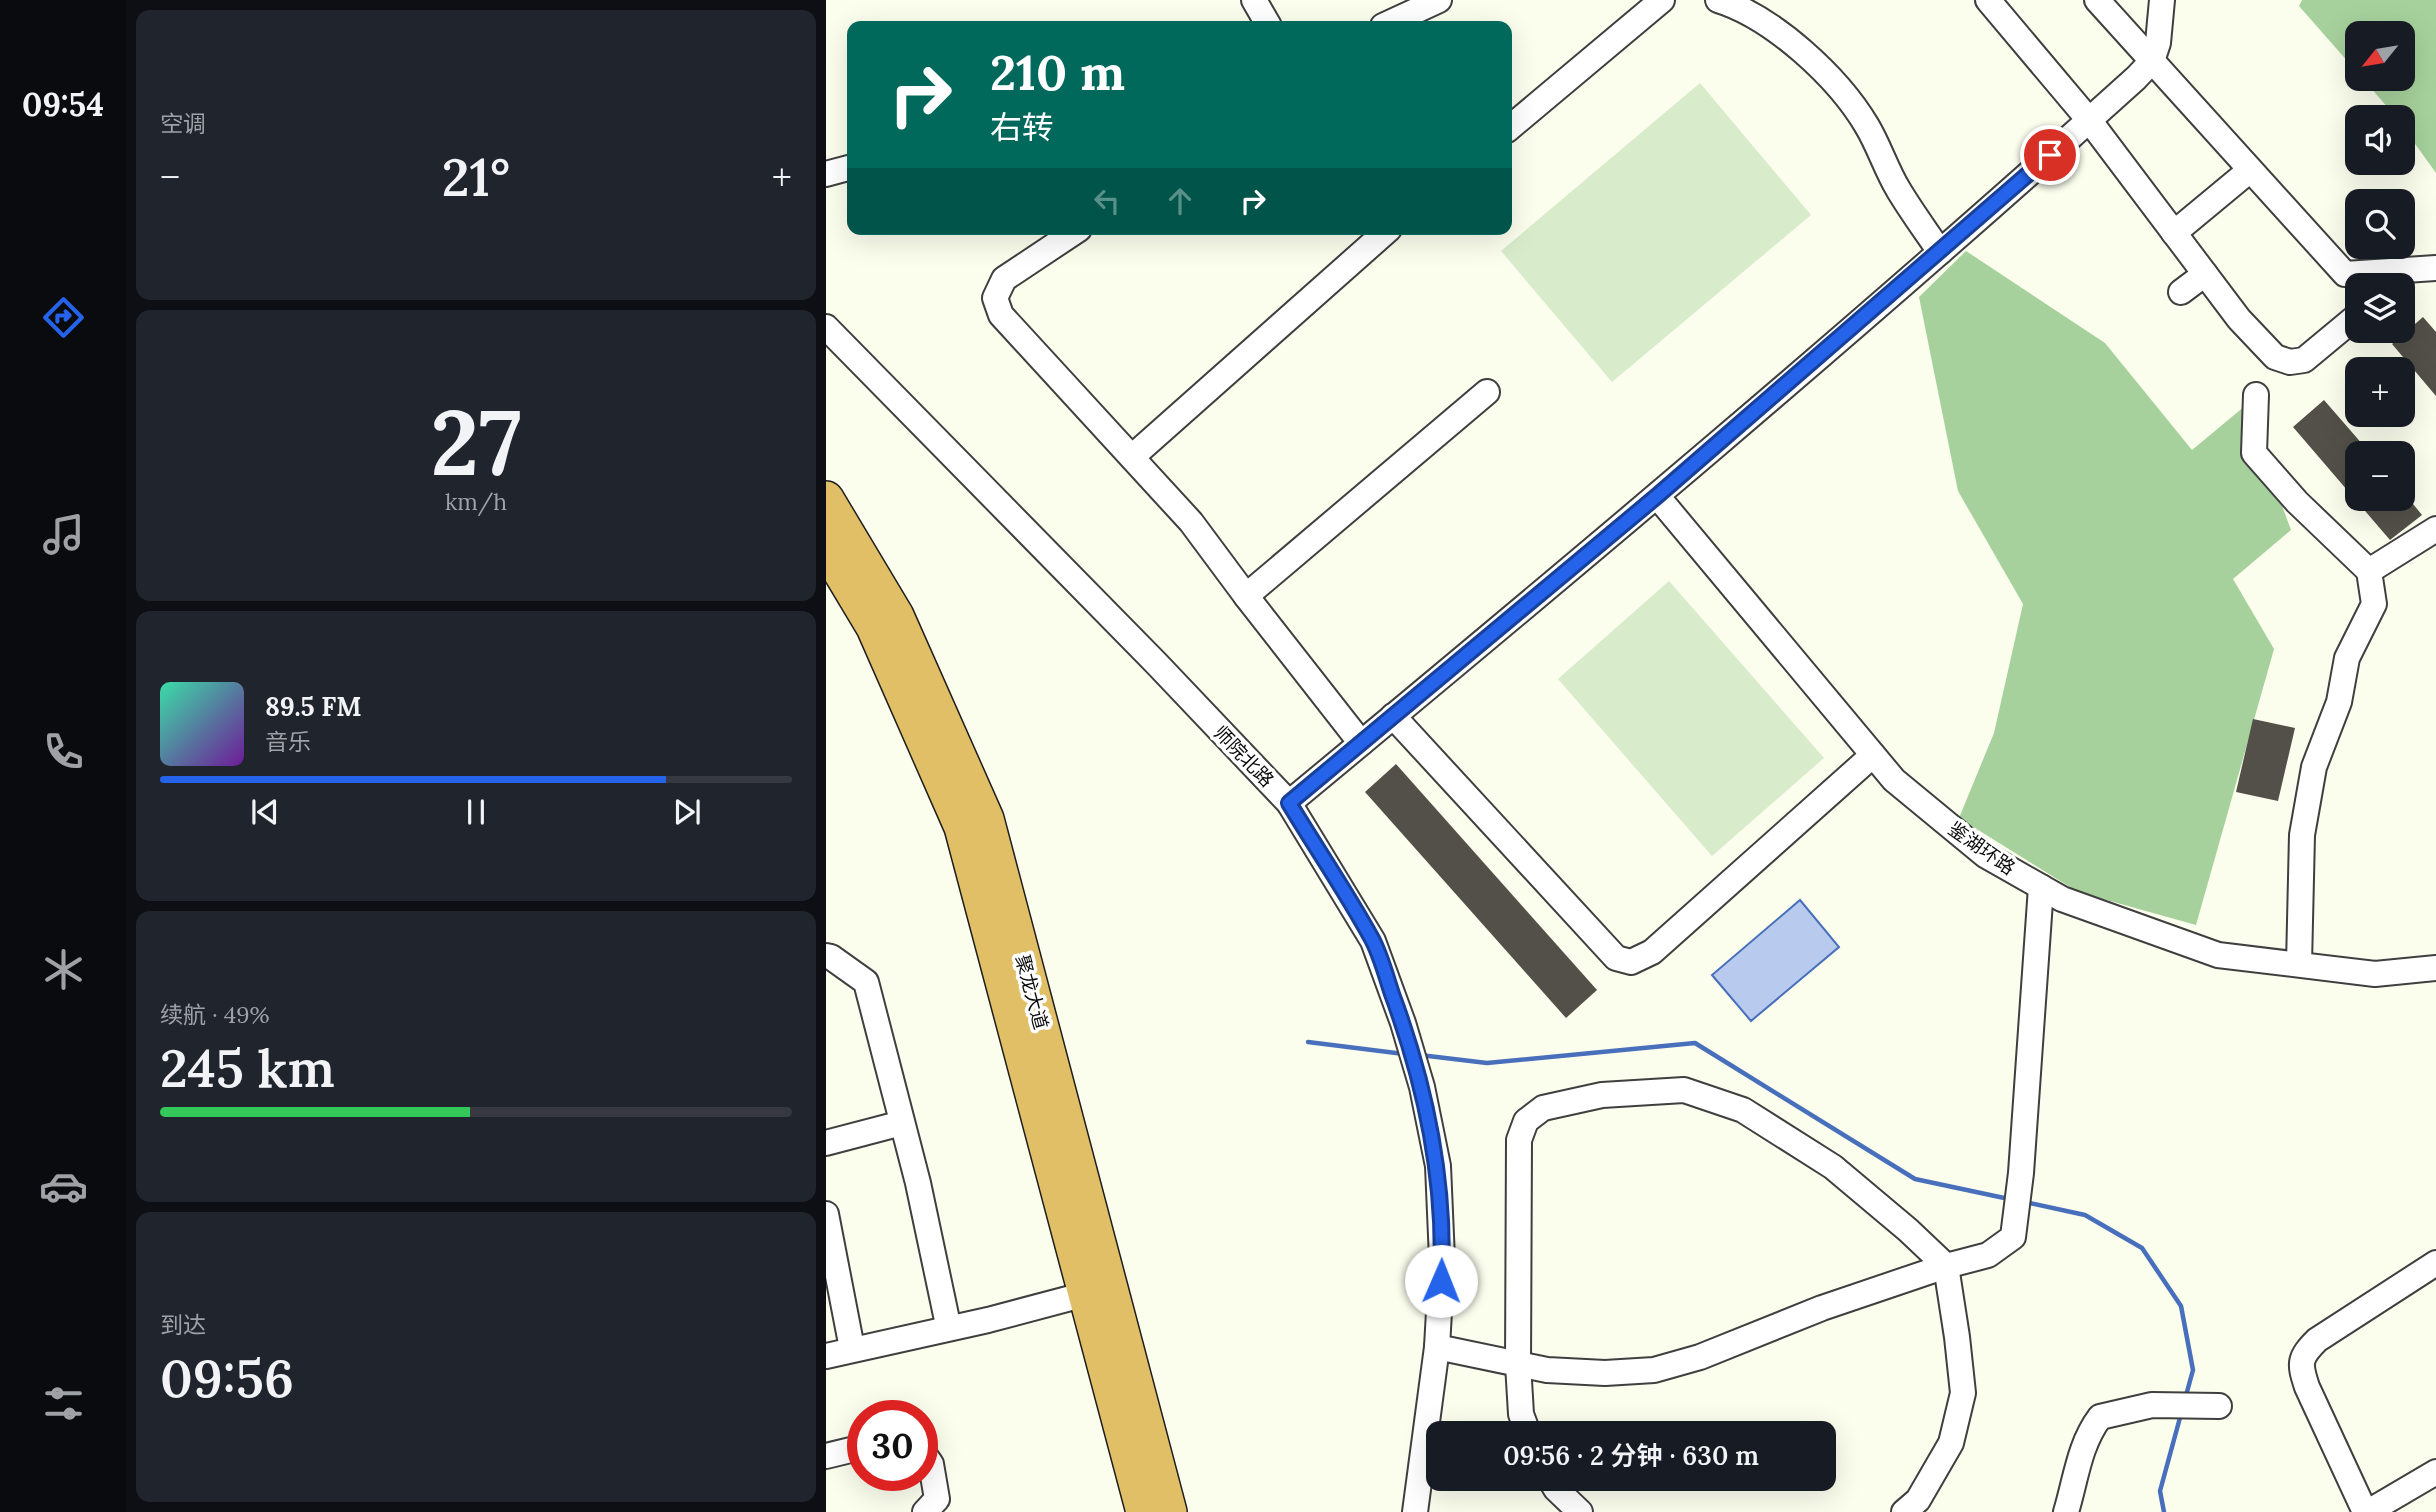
<!DOCTYPE html>
<html lang="zh">
<head>
<meta charset="utf-8">
<style>
  body { margin:0; font-family:Lora,"Noto Sans SC",serif; background:#20242c; color:#f1f3f6; height:100vh; display:flex; flex-direction:column; font-size:26px; white-space:nowrap }
  * { box-sizing:border-box; margin:0 }
  p { font-size:23px; color:#9ea1a6 }
  .icon { flex:none; width:38px; height:38px; fill:none; stroke:currentColor; stroke-width:2; stroke-linecap:round; stroke-linejoin:round }
  .map { position:relative; flex:1; overflow:hidden }
  .drawer { display:flex; flex-direction:column; gap:10px; padding:10px; background:#0d0f14; width:700px }
  .drawer>* { flex:none }
  .guide { position:absolute; left:21px; top:21px; width:665px; height:214px; border-radius:14px; box-shadow:0 7px 28px #0002; background:#00695c; color:#fff; overflow:hidden }
  .needle { width:46px; rotate:240deg }
  .tools { position:absolute; left:1519px; top:21px; display:grid; gap:14px }
  .tools a { display:grid; place-items:center; width:70px; height:70px; border-radius:14px; background:#171b24; box-shadow:0 7px 28px #0002; font-size:35px }
  .speed { position:absolute; left:21px; top:1400px; display:flex; gap:14px; font-size:35px; font-weight:700; text-align:center }
  .speed>* { display:grid; place-content:center; width:91px; height:91px; border-radius:50%; background:#171b24; box-shadow:0 7px 28px #0002; line-height:1 }
  .speed .limit { border:10px solid #d22; background:#fff; color:#111 }
  .pin { position:absolute; display:grid; place-items:center; width:60px; height:60px; color:#fff; margin:-30px; border:4px solid #fff; border-radius:50%; box-shadow:0 2px 7px #0007 }
  .me { position:absolute; width:77px; margin:-38px; rotate:1deg; stroke-linejoin:round; filter:drop-shadow(0 0 5px #0008) }
  .turn { display:flex; align-items:center; gap:24px; height:147px; padding:0 28px; font-size:32px }
  .turn .icon { width:91px; height:91px; stroke-width:2.5 }
  .turn b { display:block; font-size:49px; line-height:60px }
  .lanes { display:flex; align-items:center; height:66px; padding:0 28px; background:#0003; justify-content:center; gap:35px; direction:ltr }
  .lanes .off { opacity:.35 }
  .big { font-size:52px; font-weight:600; line-height:1.1 }
  .drawer .widget { flex:1; display:flex; flex-direction:column; justify-content:center; gap:10px; min-width:0; padding:0 24px; border-radius:14px; background:#20242c }
  .drawer .dial { align-items:center; gap:0 }
  .dial b { font-size:91px; line-height:1 }
  .song { display:flex; align-items:center; gap:21px }
  .cover { width:84px; height:84px; border-radius:10px; background:linear-gradient(135deg,hsl(160 70% 55%),hsl(280 70% 35%)) }
  .played { height:7px; border-radius:4px; background:linear-gradient(90deg,#2563eb 80%,#363941 80%) }
  .keys { display:flex; justify-content:space-around; direction:ltr }
  .heat { display:flex; justify-content:space-between; align-items:center; font-size:38px; direction:ltr }
  .charge { height:10px; border-radius:5px; background:linear-gradient(90deg,#34c759 49%,#363941 0) }
  .trip { position:absolute; left:600px; top:1421px; width:410px; height:70px; border-radius:14px; background:#171b24; box-shadow:0 7px 28px #0002; font-weight:600; line-height:70px; text-align:center }
  main { display:flex; flex:1; min-height:0 }
  .tabs { display:flex; flex-direction:column; width:126px; justify-content:space-around; align-items:center; background:#090b0e; color:#9ea1a6 }
  .tabs .icon { width:49px; height:49px }
  .tabs .active { color:#2563eb }
  .tabs b { font-size:32px; color:#f1f3f6 }
  .map>svg:first-child { display:block }
</style>
</head>
<body>
<main>
<nav class="tabs">
<b>09:54</b>
<svg class="icon active" aria-label="directions" viewBox="0 0 24 24"><path d="M12 3l9 9-9 9-9-9zM9 14v-3h6M13 9l2 2-2 2"/></svg>
<svg class="icon" aria-label="music" viewBox="0 0 24 24"><path d="M9 18V5l10-2v13"/><circle cx="6" cy="18" r="3"/><circle cx="16" cy="16" r="3"/></svg>
<svg class="icon" aria-label="phone" viewBox="0 0 24 24"><path d="M5 4h4l2 5-3 2q2 4 5 5l2-3 5 2v4C11 20 4 13 5 4z"/></svg>
<svg class="icon" aria-label="climate" viewBox="0 0 24 24"><path d="M12 3v18M4 7l16 10M4 17L20 7"/></svg>
<svg class="icon" aria-label="car" viewBox="0 0 24 24"><path d="M5 17H2v-5l4-1 3-4h7l3 4 3 1v5h-3M9 17h6M6 11h13"/><circle cx="7" cy="17" r="2"/><circle cx="17" cy="17" r="2"/></svg>
<svg class="icon" aria-label="filters" viewBox="0 0 24 24"><path d="M4 7h16M4 17h16"/><circle cx="9" cy="7" r="2"/><circle cx="15" cy="17" r="2"/></svg>
</nav>
<section class="drawer">
<div class="widget"><p>空调</p>
<div class="heat"><a>−</a><b class="big">21°</b><a>+</a></div>
</div>
<div class="widget dial"><b>27</b><p>km/h</p></div>
<div class="widget">
<div class="song"><i class="cover"></i><div><b>89.5 FM</b><p>音乐</p></div></div>
<div class="played"></div>
<div class="keys"><svg class="icon" aria-label="previous" viewBox="0 0 24 24"><path d="M18 5L8 12l10 7zM5 5v14"/></svg><svg class="icon" aria-label="pause" viewBox="0 0 24 24"><path d="M8 5v14M16 5v14"/></svg><svg class="icon" aria-label="next" viewBox="0 0 24 24"><path d="M6 5l10 7-10 7zM19 5v14"/></svg></div>
</div>
<div class="widget"><p>续航 · 49%</p><b class="big">245 km</b><div class="charge"></div></div>
<div class="widget"><p>到达</p><b class="big">09:56</b></div>
</section>
<div class="map">
<svg width="1610" height="1512" viewBox="0 0 1610 1512">
  <rect width="100%" height="100%" fill="#fbfded"/>
  <g fill="#a6d19c">
    <path d="M1476,0H1610V173L1577,127V117H1570L1537,79H1577V33H1531V72L1473,6Z"/>
    <path d="M1140,251L1279,343L1366,450L1419,406L1465,530L1407,579L1448,649L1370,925L1252,892L1133,818L1168,733L1197,604L1132,491L1093,297Z"/>
  </g>
  <g fill="#d8ebcb">
    <path d="M874,83L985,215L786,382L675,251Z"/>
    <path d="M843,581L998,758L886,856L732,679Z"/>
  </g>
  <path fill="#b8cbee" stroke="#486fbb" stroke-width="2" d="M974,900L1013,947L925,1021L886,975Z"/>
  <g fill="none" stroke-linecap="round" stroke-linejoin="round">
    <g stroke="#486fbb" stroke-width="4.5">
      <path d="M482,1042L578,1054"/>
      <path d="M594,1055L661,1063L869,1043L1089,1179L1183,1199"/>
      <path d="M1199,1202L1259,1215L1316,1248L1355,1306L1367,1370L1359,1399"/>
      <path d="M1338,1512L1334,1491L1355,1414"/>
    </g>
  </g>
  <g fill="#53504a">
    <path d="M1597,317L1610,332V396L1566,344Z"/>
    <path d="M1498,400L1544,453H1531V499H1583L1596,515L1564,540L1467,427Z"/>
    <path d="M1427,719L1469,728L1452,801L1410,792Z"/>
    <path d="M570,764L771,990L740,1018L539,792Z"/>
  </g>
  <g fill="none" stroke-linecap="round" stroke-linejoin="round">
    <defs>
      <g id="minor">
        <path d="M428,0L443,26"/>
        <path d="M892,0C947,17 1012,77 1041,126C1053,146 1060,169 1072,189C1085,211 1100,231 1114,252"/>
        <path d="M1162,0L1263,120L1413,319L1449,357L1464,362L1478,360L1531,316"/>
        <path d="M1271,0L1519,274L1610,268"/>
        <path d="M557,26L613,0"/>
        <path d="M681,130L836,0"/>
        <path d="M0,174L26,167"/>
        <path d="M253,229L178,279L169,298L175,315L365,522L420,596L535,743"/>
        <path d="M1348,233L1424,170"/>
        <path d="M1355,292L1379,274"/>
        <path d="M0,327L330,663L463,803L547,941L577,1023L596,1087L612,1166L616,1259L611,1347L589,1512"/>
        <path d="M1430,395L1428,453L1471,502L1543,571"/>
        <path d="M306,457L563,229"/>
        <path d="M831,496L1068,780L1159,855L1236,899L1392,955L1549,974L1610,968"/>
        <path d="M420,596L661,392"/>
        <path d="M567,716L790,958L805,962L826,952L1047,755"/>
        <path d="M463,803C749,566 1034,327 1310,78L1326,61L1332,43L1336,0"/>
        <path d="M0,956L5,957L40,982L92,1183L121,1320"/>
        <path d="M1473,964L1476,835L1488,767L1513,702L1521,658L1548,604L1543,571L1610,529"/>
        <path d="M0,1143L76,1123"/>
        <path d="M0,1214L24,1338"/>
        <path d="M611,1347L721,1370L779,1373L828,1370L874,1357L996,1308L1120,1266L1162,1255L1187,1237L1195,1173L1215,887"/>
        <path d="M0,1356L162,1320L260,1294"/>
        <path d="M702,1433L695,1414L692,1364L693,1140L700,1121L717,1108L776,1095L858,1090L917,1110L1007,1167L1082,1230L1120,1266L1131,1337L1137,1393L1125,1443L1092,1500L1078,1512"/>
        <path d="M96,1451L105,1464L111,1499L99,1512"/>
        <path d="M0,1456L37,1447"/>
        <path d="M724,1479L730,1489L754,1512"/>
        <path d="M1240,1512C1250,1479 1253,1445 1274,1417L1326,1405L1393,1406"/>
        <path d="M1539,1512L1481,1387C1473,1363 1473,1358 1491,1340L1610,1263"/>
        <path d="M1542,1512L1610,1472"/>
      </g>
      <g id="highway">
        <path d="M0,499L70,616L160,819L343,1512"/>
        <path d="M0,547L48,627L136,827L318,1512"/>
      </g>
    </defs>
    <use href="#minor" stroke="#3f3f3f" stroke-width="28"/>
    <use href="#highway" stroke="#1d1d1d" stroke-width="38"/>
    <use href="#minor" stroke="#fff" stroke-width="24"/>
    <use href="#highway" stroke="#e1bf66" stroke-width="35"/>
  </g>
  <g fill="none" stroke-linecap="round" stroke-linejoin="round">
    <defs>
      <path id="route" d="M615,1281C620,1183 600,1086 566,994C560,976 555,956 546,939C521,893 490,848 463,803L831,496L1224,155"/>
    </defs>
    <use href="#route" stroke="#184099" stroke-width="18"/>
    <use href="#route" stroke="#2563eb" stroke-width="12"/>
  </g>
  <g text-anchor="middle" stroke-width="7" stroke-linejoin="round" paint-order="stroke">
    <g font-size="19" fill="#0c0c0c" stroke="#fff">
      <text transform="translate(418 756) rotate(46)" y="7">师院北路</text>
      <text transform="translate(1156 848) rotate(35)" y="7">鉴湖环路</text>
      <text transform="translate(206 992) rotate(75)" y="7">聚龙大道</text>
    </g>
  </g>
</svg>
<div class="tools">
<a><svg class="needle" viewBox="-14 -14 28 28"><path d="M0-13l5 13h-10z" fill="#e53935"/><path d="M0 13l5-13h-10z" fill="#9ea1a6"/></svg></a>
<a><svg class="icon" aria-label="sound" viewBox="0 0 24 24"><path d="M4 9h4l5-4v14l-5-4H4zM17 9q2 3 0 6"/></svg></a>
<a><svg class="icon" aria-label="search" viewBox="0 0 24 24"><circle cx="10" cy="10" r="6"/><path d="M15 15l6 6"/></svg></a>
<a><svg class="icon" aria-label="layers" viewBox="0 0 24 24"><path d="M12 4l9 5-9 5-9-5zM3 14l9 5 9-5"/></svg></a>
<a>+</a>
<a>−</a>
</div>
<div class="speed"><div class="limit">30</div></div>
<div class="pin" style="left:1224px;top:155px;background:#d93025"><svg class="icon" aria-label="arrive" viewBox="0 0 24 24"><path d="M6 21V4h12l-3 4 3 4H6"/></svg></div>
<svg class="me" style="left:615px;top:1281px" viewBox="-20 -20 40 40"><circle r="19" fill="#fff"/><path d="M0-13L10 11 0 6-10 11z" fill="#2563eb"/></svg>
<div class="trip">09:56 · 2 分钟 · 630 m</div>
<div class="guide">
<div class="turn"><svg class="icon" aria-label="right" viewBox="0 0 24 24"><path d="M7 20v-9h11M14 6l5 5-5 5"/></svg><div><b>210 m</b>右转</div></div>
<div class="lanes"><svg class="icon off" aria-label="left" viewBox="0 0 24 24"><path d="M17 20v-9H6M10 6l-5 5 5 5"/></svg><svg class="icon off" aria-label="ahead" viewBox="0 0 24 24"><path d="M12 20V5M6 11l6-6 6 6"/></svg><svg class="icon" aria-label="right" viewBox="0 0 24 24"><path d="M7 20v-9h11M14 6l5 5-5 5"/></svg></div>
</div>
</div>
</main>
</body>
</html>
